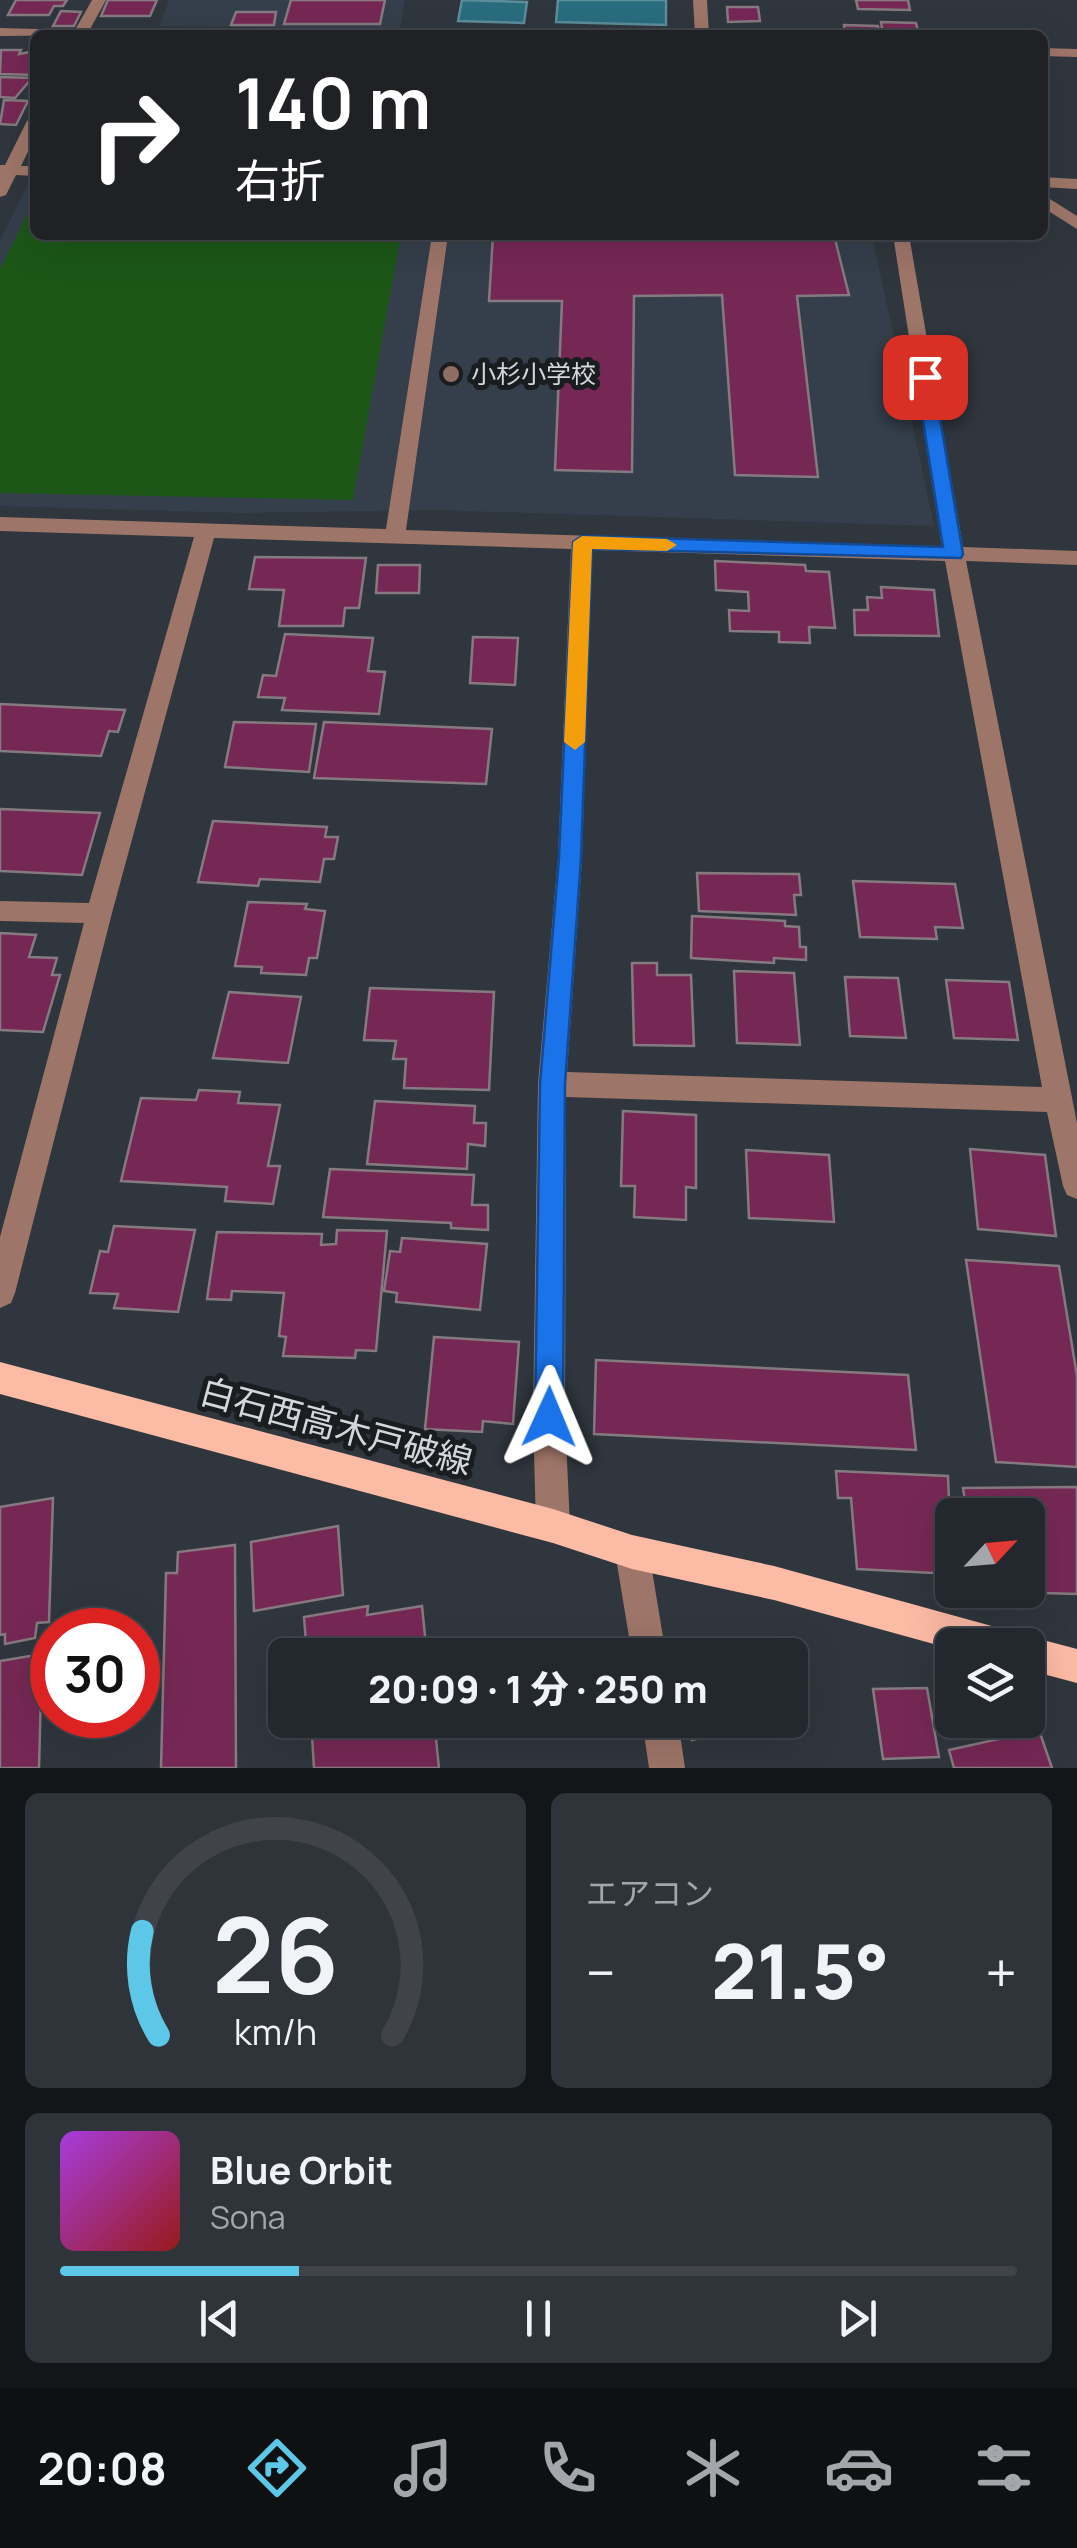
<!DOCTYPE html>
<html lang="ja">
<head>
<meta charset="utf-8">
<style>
  body { margin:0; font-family:Manrope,"Noto Sans JP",sans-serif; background:#2f343a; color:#f1f3f6; height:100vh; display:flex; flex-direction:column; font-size:38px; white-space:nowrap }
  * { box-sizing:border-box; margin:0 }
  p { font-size:32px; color:#a3a6aa }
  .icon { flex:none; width:55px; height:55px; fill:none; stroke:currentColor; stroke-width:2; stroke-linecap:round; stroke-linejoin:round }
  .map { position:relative; height:1768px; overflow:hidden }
  .side { display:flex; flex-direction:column; gap:25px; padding:25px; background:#131619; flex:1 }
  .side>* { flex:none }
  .top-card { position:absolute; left:30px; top:30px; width:1018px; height:210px; border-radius:15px; box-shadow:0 10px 40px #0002,0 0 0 2px #40444a; background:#202124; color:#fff; overflow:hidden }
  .needle { width:65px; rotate:64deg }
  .fabs { position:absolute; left:935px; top:1498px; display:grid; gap:20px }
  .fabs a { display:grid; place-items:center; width:110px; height:110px; border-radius:15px; background:#23282e; box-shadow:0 10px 40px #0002,0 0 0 2px #40444a; font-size:50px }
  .speed { position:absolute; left:30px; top:1608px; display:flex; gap:20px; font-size:50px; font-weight:700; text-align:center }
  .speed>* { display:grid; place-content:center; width:130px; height:130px; border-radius:50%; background:#23282e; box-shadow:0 10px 40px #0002,0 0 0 2px #40444a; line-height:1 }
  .speed .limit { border:15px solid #d22; background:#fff; color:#111 }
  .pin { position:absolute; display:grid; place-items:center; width:85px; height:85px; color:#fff; margin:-42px; border-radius:20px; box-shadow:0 5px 15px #0006 }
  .me { position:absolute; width:110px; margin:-55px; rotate:1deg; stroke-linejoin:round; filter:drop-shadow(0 0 8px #0008) }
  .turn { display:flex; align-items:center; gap:35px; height:210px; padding:0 40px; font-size:45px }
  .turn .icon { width:130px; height:130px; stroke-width:2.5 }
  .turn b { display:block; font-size:70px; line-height:85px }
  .big { font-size:75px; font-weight:800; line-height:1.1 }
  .side .card { flex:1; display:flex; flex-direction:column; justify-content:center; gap:15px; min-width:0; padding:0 35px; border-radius:15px; background:#2f343a }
  .side .dial { align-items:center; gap:0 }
  .dial svg { height:260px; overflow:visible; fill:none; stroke:#40444a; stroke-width:7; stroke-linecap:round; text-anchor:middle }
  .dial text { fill:#f1f3f6; stroke:none }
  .song { display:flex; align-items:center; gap:30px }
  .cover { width:120px; height:120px; border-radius:15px; background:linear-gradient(135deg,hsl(280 70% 55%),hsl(0 70% 35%)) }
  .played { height:10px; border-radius:5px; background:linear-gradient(90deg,#5cc7e7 25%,#40444a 25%) }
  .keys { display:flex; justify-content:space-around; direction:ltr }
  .heat { display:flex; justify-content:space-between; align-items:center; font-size:55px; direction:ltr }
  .side .tiles { flex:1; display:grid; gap:25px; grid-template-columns:1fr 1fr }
  .card:last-child { grid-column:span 2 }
  .trip { position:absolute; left:268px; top:1638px; width:540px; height:100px; border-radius:15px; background:#23282e; box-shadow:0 10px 40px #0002,0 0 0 2px #40444a; font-weight:800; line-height:100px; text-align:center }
  .dock { display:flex; height:160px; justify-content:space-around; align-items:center; background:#0e1012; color:#a3a6aa }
  .dock .icon { width:70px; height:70px }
  .dock .active { color:#5cc7e7 }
  .dock b { font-size:45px; color:#f1f3f6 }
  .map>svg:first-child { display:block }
</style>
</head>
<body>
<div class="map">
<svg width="1077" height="1768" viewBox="0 0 1077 1768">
  <rect width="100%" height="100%" fill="#2f363d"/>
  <g fill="#343f4b">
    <path d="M169,0H405L400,29L159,26Z"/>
    <path d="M35,170V235H872L934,526L436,510L241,513L0,506V241Z"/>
  </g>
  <path fill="#1c5718" d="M35,200V235H401L353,500L0,493V269Z"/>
  <g fill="#296d7e" stroke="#5c8d9a" stroke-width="2.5">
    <path d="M462,0L527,2L524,23L458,21Z"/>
    <path d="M558,0H666V25L556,22Z"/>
  </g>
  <g fill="#762855" stroke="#857a7f" stroke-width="2.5">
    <path d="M16,0H67L63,6H54L49,15H8Z"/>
    <path d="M108,0H157L150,16H101Z"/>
    <path d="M291,0H385L380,24H284Z"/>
    <path d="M856,0H908L910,10L858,9Z"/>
    <path d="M727,7H758L760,21L728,22Z"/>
    <path d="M61,11L81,12L74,26H53Z"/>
    <path d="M236,12H276L274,25H231Z"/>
    <path d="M881,22L916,23L919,35H883Z"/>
    <path d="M844,25L878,26L879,35H845Z"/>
    <path d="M1,50H21L19,54L35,51V75L0,74Z"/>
    <path d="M0,77L32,78L15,98L0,97Z"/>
    <path d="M4,100L28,101L16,125L0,124Z"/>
    <path d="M493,235H834L849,295L797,296L818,477L735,475L722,295L634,296L632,472L555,470L562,301H489Z"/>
    <path d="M255,557L366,558L359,608H345L343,626H279L284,590L249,589Z"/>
    <path d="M715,561L805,565L806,571L829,572L835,628L809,627L810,643L779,642V632L730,631L729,610L749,611L748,592L716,590Z"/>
    <path d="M378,565H420L419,593H376Z"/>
    <path d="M881,587L934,590L939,636L855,635L854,610H868L867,597L882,598Z"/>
    <path d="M285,634L373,638L368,671L385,672L379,714L282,710L285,698L258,697L263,675L276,676Z"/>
    <path d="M473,637L518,638L515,685L470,683Z"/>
    <path d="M0,704L125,710L118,732L109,731L101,756L0,751Z"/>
    <path d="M234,722L316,724L309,772L225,767Z"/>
    <path d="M324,722L492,729L486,784L314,778Z"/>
    <path d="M0,809L100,813L82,875L0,871Z"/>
    <path d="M213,821L327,827L325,837H338L334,859H324L320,882L260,879L258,886L198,882Z"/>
    <path d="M697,873L799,874L801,895H794L796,915L699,911Z"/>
    <path d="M853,881L955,884L963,928L935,927L937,939L860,937Z"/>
    <path d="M248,902L307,904L305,909L325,911L317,958H309L306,975L261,973L262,967L235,966Z"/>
    <path d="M692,916L785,921V926L799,927L800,947H806V960L774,958V963L691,958Z"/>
    <path d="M0,933L36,935L29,957L57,958L52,975H60L43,1032L0,1030Z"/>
    <path d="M632,963H657V975H691L694,1046L634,1045Z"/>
    <path d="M734,971L794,973L800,1045L737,1043Z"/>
    <path d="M845,977L898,978L906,1038L850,1036Z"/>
    <path d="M946,980L1009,982L1018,1040L954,1038Z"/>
    <path d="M370,988L494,992L489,1090L404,1088L406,1059H393L396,1041L364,1040Z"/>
    <path d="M229,992L301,997L288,1063L213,1058Z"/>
    <path d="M199,1090L240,1092L238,1103L280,1105L268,1166H280L273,1204L225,1201L227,1187L121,1181L141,1098L196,1100Z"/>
    <path d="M375,1101L475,1106L474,1123H486L485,1146L468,1144L467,1169L367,1164Z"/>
    <path d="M623,1111L696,1115V1188L686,1187V1220L634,1217L635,1186H621Z"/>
    <path d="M970,1149L1045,1155L1056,1236L978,1229Z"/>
    <path d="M746,1150L829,1155L834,1222L749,1218Z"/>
    <path d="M330,1169L474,1175L472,1205H488V1230L451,1228V1223L323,1217Z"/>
    <path d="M114,1226L195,1230L178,1312L114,1308L118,1294L90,1293L100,1251L108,1252Z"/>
    <path d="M337,1230L387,1231L376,1351L356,1350L355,1358L283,1356L286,1337L279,1336L284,1293L232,1291L231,1300L207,1299L217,1232L322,1234L321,1245L336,1244Z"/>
    <path d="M402,1238L487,1244L480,1310L396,1302L397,1293L384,1291L390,1251L400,1252Z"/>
    <path d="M966,1260L1059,1266L1077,1376V1467L996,1462Z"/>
    <path d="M434,1337L519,1342L513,1424L483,1421L482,1432L425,1429Z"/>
    <path d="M596,1360L908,1375L916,1450L594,1434Z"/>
    <path d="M836,1471L948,1476L952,1574L857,1569L851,1498H838Z"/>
    <path d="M1077,1487V1594L1044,1593L1039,1561H1028V1515H967L963,1488Z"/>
    <path d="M53,1498L49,1622L37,1623L35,1638L5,1644V1634L0,1635V1507Z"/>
    <path d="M338,1526L343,1595L254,1611L251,1542Z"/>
    <path d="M235,1545L236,1768H161L166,1573H177L178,1552Z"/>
    <path d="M368,1606L367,1615L422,1606L427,1655H307L304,1617Z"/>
    <path d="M743,1639L747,1655L672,1654Z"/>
    <path d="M42,1654L39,1768H0V1661Z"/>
    <path d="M927,1688L939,1757L883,1759L873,1689Z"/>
    <path d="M311,1720H434L439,1768H314Z"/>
    <path d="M687,1720H763L764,1723L692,1740Z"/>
    <path d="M1039,1730L1052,1768H954L949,1750Z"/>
  </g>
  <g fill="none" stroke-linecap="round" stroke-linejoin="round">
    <g fill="#9e7669" fill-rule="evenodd">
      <path d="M92,0H106L89,31L98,35L0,36V28L75,30Z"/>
      <path d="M693,0H707L709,35H695Z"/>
      <path d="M1042,48L1077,49V57L1042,56Z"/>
      <path d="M35,116V137L21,166H35V176L16,175L6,195L0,197V165H5L27,121Z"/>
      <path d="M1042,177L1077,179V189L1042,187Z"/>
      <path d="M1042,194L1077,216V229L1042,207Z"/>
      <path d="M432,235H448L406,530L942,547L893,235H909L963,547L1077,551V565L966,561L1077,1123V1199L1067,1195L1063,1186L1047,1112L566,1097L565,1417L570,1526L565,1538L553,1543L541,1538L536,1526L533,1417L538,1084L558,858L571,549L214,538L112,913L15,1293L11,1303L0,1308V1237L84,923L0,921V901L89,903L194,537L0,531V517L386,529ZM592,550L945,561L1042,1087L567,1072L582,858Z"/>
      <path d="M632,1535L644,1540L649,1552L666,1655H632L615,1552L620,1540Z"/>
      <path d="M642,1720H678L685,1768H649Z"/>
    </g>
    <path fill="#fcbba5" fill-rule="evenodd" d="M0,1362L553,1509L632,1535L774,1566L999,1628L1011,1633L1015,1642L1028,1636L1077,1649V1683L1028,1670V1645H952V1649L774,1600L632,1569L553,1543L0,1394Z"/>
  </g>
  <path fill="#1a73e8" stroke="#114b97" stroke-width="2.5" d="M925,372L933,377L963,554L961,558L592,549L581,858L565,1084L563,1417L559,1427L549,1431L539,1427L535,1417L540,1084L559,858L573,542L582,536L943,547L916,377Z"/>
  <path fill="#f59e0b" d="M582,536L667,539L677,545L667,551L592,549L585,742L575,750L564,742L573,542Z"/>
  <circle fill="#8d6e63" stroke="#1a1d20" stroke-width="4" cx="451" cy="374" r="10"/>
  <g text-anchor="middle" stroke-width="10" stroke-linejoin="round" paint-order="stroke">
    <g font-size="25" fill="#d3d7dc" stroke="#1a1d20" text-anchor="start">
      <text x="471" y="383">小杉小学校</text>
    </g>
    <g font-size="35" fill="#d3d7dc" stroke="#1a1d20">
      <text transform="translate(336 1427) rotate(15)" y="12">白石西高木戸破線</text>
    </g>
  </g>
</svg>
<div class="fabs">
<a><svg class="needle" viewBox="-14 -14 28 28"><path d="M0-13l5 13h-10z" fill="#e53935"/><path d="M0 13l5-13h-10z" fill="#a3a6aa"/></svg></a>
<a><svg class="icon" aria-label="layers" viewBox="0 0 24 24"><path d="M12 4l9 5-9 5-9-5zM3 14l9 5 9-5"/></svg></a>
</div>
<div class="speed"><div class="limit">30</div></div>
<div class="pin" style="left:925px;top:377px;background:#d93025"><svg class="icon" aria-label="arrive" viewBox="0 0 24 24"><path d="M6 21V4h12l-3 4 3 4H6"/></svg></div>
<svg class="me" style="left:549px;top:1417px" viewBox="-20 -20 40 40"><path d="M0-17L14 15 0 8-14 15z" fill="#1a73e8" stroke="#fff" stroke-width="4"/></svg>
<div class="trip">20:09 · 1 分 · 250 m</div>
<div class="top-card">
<div class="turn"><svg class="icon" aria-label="right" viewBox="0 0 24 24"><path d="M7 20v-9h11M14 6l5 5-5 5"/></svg><div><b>140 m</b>右折</div></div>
</div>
</div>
<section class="side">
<div class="tiles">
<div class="card dial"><svg viewBox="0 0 100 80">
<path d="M14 69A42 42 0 1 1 86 69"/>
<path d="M14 69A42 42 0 0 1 9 37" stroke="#5cc7e7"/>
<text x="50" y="56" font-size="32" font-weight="700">26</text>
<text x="50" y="72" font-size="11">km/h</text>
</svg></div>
<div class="card"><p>エアコン</p>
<div class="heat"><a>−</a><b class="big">21.5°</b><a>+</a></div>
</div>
<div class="card">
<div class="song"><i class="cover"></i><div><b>Blue Orbit</b><p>Sona</p></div></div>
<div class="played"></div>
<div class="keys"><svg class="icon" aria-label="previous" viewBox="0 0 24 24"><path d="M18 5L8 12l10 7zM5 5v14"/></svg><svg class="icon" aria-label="pause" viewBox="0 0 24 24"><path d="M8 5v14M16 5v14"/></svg><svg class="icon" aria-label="next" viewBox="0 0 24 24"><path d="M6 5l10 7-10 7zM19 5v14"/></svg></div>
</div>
</div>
</section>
<nav class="dock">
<b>20:08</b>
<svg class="icon active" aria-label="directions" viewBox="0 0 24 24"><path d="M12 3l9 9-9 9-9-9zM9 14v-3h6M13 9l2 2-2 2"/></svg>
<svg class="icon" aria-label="music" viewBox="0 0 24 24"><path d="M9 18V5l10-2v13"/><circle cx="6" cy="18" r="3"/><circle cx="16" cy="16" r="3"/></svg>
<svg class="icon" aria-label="phone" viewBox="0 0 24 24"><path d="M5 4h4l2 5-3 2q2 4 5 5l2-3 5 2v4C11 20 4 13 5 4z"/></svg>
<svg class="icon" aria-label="climate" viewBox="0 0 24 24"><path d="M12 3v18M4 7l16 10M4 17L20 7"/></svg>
<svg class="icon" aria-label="car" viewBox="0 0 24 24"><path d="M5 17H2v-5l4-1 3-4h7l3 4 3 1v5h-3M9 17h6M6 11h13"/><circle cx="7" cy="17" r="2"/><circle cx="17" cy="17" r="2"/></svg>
<svg class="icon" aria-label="filters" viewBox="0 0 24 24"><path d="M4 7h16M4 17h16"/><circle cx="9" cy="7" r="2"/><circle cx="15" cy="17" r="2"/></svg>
</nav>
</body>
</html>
